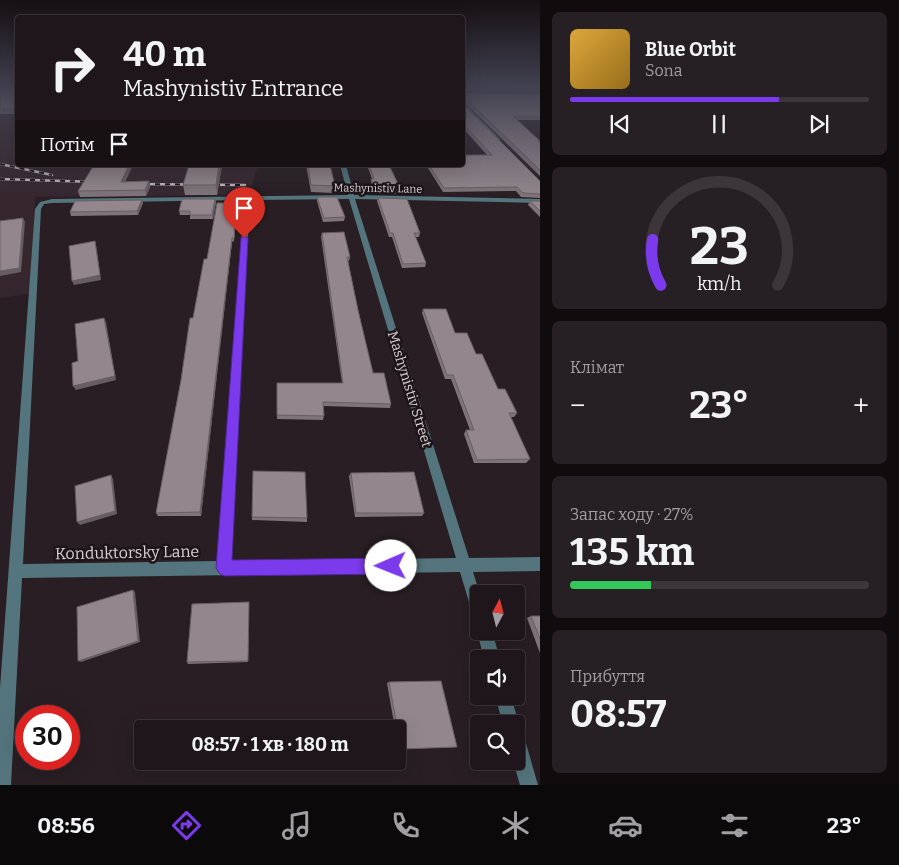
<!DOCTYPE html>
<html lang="uk">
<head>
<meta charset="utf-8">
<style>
  body { margin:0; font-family:Bitter,serif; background:#261f23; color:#f1f3f6; height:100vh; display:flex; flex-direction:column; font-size:19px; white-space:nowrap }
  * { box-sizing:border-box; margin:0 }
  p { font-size:16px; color:#a19fa2 }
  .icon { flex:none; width:28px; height:28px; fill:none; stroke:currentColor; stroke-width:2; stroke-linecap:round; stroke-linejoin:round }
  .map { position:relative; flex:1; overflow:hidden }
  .panel { display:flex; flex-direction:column; gap:12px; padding:12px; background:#100c0e; width:359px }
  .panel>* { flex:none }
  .guide { position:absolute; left:15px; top:15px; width:450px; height:152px; border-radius:5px; box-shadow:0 5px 20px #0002,0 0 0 1px #3c3539; background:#1e161a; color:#f1f3f6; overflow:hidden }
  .needle { width:32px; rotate:7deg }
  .fabs { position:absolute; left:470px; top:585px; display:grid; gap:10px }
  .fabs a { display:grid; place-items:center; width:55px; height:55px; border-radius:5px; background:#1e161a; box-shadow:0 5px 20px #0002,0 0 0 1px #3c3539; font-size:25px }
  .speed { position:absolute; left:15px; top:705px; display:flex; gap:10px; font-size:25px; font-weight:700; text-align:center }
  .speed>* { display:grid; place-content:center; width:65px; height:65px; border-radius:50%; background:#1e161a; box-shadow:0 5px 20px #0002,0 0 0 1px #3c3539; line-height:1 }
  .speed .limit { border:8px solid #d22; background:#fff; color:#111 }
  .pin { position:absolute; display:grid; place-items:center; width:42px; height:42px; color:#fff; margin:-51px -21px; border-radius:50% 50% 50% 0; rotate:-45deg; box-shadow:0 0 5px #0007 }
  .pin .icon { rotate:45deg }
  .me { position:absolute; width:55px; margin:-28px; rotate:269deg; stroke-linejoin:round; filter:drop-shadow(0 0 4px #0008) }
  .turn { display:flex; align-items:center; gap:18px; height:105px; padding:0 25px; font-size:22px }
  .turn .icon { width:65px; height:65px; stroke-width:2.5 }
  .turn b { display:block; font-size:35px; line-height:42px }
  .then { display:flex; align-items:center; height:48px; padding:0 25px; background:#0003; gap:10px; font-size:19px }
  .big { font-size:38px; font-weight:700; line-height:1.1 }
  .panel .tile { flex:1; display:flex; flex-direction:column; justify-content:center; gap:8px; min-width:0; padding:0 18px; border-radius:8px; background:#261f23 }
  .panel .dial { align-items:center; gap:0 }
  .dial svg { height:130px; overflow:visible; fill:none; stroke:#3c3539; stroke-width:7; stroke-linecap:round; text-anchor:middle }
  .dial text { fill:#f1f3f6; stroke:none }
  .song { display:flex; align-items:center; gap:15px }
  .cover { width:60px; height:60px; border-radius:8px; background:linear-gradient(135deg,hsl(40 70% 55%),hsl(40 70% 35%)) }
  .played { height:5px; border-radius:2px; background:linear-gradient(90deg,#7c3aed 70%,#3c3539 70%) }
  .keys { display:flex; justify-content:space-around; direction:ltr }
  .heat { display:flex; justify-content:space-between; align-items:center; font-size:28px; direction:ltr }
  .charge { height:8px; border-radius:4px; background:linear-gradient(90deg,#34c759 27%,#3c3539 0) }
  .trip { position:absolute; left:134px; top:720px; width:272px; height:50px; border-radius:5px; background:#1e161a; box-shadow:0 5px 20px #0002,0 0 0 1px #3c3539; font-weight:700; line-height:50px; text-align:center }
  .tab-bar { display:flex; height:80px; justify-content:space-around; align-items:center; background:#0c090a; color:#a19fa2 }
  .tab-bar .icon { width:35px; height:35px }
  .tab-bar .on { color:#7c3aed }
  .tab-bar b { font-size:22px; color:#f1f3f6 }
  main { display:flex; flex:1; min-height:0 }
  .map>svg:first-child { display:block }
</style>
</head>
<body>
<main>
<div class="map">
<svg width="541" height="785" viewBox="0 0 541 785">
  <rect width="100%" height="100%" fill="#281e23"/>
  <path fill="#36272f" d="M0,87H17L18,165H258L249,195L35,197L32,293L0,298Z"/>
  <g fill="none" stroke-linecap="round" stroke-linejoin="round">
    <g fill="#54757d" fill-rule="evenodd">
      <rect x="462" y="93" width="79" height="2"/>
      <path d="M462,101L500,139V141H496L462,105Z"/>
      <path d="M340,165H346L354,195L541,199V203L355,199L469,558L541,557V571L473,572L480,594H479V619L474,617L472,612L460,572L22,578L11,785H0V688L35,209L40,202L52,199L348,195ZM349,199L456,558L231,561L250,200ZM244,200L218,561L23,564L41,209L44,204L52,203Z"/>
      <path d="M479,626V631H492L500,659H484L477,631Z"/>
      <path d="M495,696H511L519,724L517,730L516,724H503Z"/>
      <path d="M516,732L522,734L525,740L538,785H520L513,761H516Z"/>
    </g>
    <defs>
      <g id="rail">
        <path d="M0,164L52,175"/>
        <path d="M0,179L97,182"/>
        <path d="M135,184L245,185"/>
      </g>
    </defs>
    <use href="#rail" stroke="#c1bbbe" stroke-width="2.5"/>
    <use href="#rail" stroke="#1e151a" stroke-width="2" stroke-dasharray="5" stroke-linecap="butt"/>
  </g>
  <g fill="#7e7479">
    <rect x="0" y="87" width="18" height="27"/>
    <path d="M462,87H541V92L462,91Z"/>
    <path d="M462,94H541V120H517L540,141L539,142L541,143V177L462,100Z"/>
    <path d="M462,103L541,182V198L521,197L516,191L443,192L426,165H462L487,155L462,127Z"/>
    <path d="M222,165L217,195H185L183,185Z"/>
    <path d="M306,165H330L335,186L334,193L311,192Z"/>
    <path d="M367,165H389L401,190L400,194H375L371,182L372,179Z"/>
    <path d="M149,181L150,187L146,196L80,197L78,191L125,182Z"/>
    <path d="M317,197L345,217L344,221L323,222L317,201Z"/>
    <path d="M378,198L420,233L419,237H416L426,263L425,267L402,268L392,237H389L377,201Z"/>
    <path d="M215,199L216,202L213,219H190V215H180L179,211Z"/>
    <path d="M142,200L143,203L138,215L71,216L70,212Z"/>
    <path d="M530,201H541V218L528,205Z"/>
    <path d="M236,203L234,241L232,242L201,516H158L156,513L193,318L207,259Z"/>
    <path d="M322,233L350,257L349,261H348L358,310L373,373L391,404L390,408L323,406L324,416L323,420L277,419V383H342L321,237Z"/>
    <path d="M423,309L455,333L476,354L498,389L517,413L514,417H511L530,459L526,463H474L464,434L466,430H470L451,379H445L422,313Z"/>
    <path d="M351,473L424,513L422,516L355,517L349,476Z"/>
    <path d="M252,517L307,518V522L252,520Z"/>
    <path d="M249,604L248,662L188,664L187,662Z"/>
    <path d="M531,616H541V656L527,618Z"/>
    <path d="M441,681L457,747L398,749V729H395L387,683L389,682Z"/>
  </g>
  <g fill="#675e63">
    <path d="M129,165H133L123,187L121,182Z"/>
    <path d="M219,165H222L217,195L216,185Z"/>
    <path d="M149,181L150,187L146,196L145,190Z"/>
    <path d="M215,199L216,202L213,219L212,215Z"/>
    <path d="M142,200L143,203L138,215L137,211Z"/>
    <path d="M236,203L237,207L234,241V238Z"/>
    <path d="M23,218L25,222L21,272L0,276V271Z"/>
    <path d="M232,238V242L201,516L200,512Z"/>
    <path d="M95,241L96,245L101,280L74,285L72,281Z"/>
    <path d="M104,318L106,322L116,380L76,390L73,386Z"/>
    <path d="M111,475L113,479L117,514L80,525L77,522Z"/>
    <path d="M133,590L135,592L140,642L81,662L78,661Z"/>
  </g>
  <g fill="#93878d" stroke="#675e63">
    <rect x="0" y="87" width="18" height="22"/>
    <path d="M462,87H541V89L463,88L462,89Z"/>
    <path d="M462,94H541V117H514L540,141H538L541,143V171L464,97H462Z"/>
    <path d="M462,103L541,182V194L523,193L517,187L444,188L429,165H462V155H492L462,123Z"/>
    <path d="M94,165H129L121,182L149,181L145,190L78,191Z"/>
    <path d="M189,165H219L216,185H183Z"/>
    <path d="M308,165H330L335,186L311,185Z"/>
    <path d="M369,165H389L401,190H375L371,179H374Z"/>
    <path d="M317,197H337L345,217L324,218Z"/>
    <path d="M378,198L407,199L420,233H414L426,263L403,264L393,233H390Z"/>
    <path d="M182,199H215L212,215H190V211H179Z"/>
    <path d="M142,200L137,211L70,212L75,201Z"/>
    <path d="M530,201H541V212Z"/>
    <path d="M217,203H236L234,238H232L200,512L156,513L181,380L190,318H193L204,259H207Z"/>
    <path d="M23,218L19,268L0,271V221Z"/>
    <path d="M344,232L350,257H347L358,310L373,373H384L391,404L323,402L324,416L277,415V383H343L322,233Z"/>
    <path d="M95,241L100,275L72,281L69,246Z"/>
    <path d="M423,309H446L455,333H467L476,354H482L498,389H505L517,413H509L530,459L477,460L466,430H474L453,375H447Z"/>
    <path d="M104,318L115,376L73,386L72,363L78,361L75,324Z"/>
    <path d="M253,471L305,472L307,518L252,517Z"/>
    <path d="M414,472L424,513H356L351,473Z"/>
    <path d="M111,475L115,511L77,522L75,486Z"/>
    <path d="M133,590L138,641L78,661L77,607Z"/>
    <path d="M249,602L248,661L187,662L192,604Z"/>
    <path d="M531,616H541V641Z"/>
    <path d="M441,681L457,747L401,749L389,682Z"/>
  </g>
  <linearGradient id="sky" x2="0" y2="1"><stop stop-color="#161013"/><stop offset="0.44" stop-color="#424150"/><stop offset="1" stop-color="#424150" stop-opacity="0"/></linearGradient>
  <rect width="541" height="197" fill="url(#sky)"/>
  <path fill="#7c3aed" stroke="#51269a" d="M244,235L248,238L232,560L391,558L396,561L399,566L396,571L391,574L224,576L219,573L216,568L241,238Z"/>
  <g text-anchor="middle" stroke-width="5" stroke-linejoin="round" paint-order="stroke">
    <g font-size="11" fill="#d6d0d3" stroke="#1e151a">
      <text transform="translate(378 188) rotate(1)" y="4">Mashynistiv Lane</text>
    </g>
    <g font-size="14" fill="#d6d0d3" stroke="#1e151a">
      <text transform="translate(410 389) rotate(73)" y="5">Mashynistiv Street</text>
    </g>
    <g font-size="16" fill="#d6d0d3" stroke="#1e151a">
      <text transform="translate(127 552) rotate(-1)" y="6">Konduktorsky Lane</text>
    </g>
  </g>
</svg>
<div class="fabs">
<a><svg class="needle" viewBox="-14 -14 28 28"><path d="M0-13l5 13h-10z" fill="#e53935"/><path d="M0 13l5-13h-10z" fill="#a19fa2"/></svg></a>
<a><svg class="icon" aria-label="sound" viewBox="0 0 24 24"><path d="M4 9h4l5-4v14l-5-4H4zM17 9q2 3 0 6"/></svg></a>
<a><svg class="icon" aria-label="search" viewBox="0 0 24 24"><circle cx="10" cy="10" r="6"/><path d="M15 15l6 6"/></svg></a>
</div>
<div class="speed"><div class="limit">30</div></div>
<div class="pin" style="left:244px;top:238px;background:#d93025"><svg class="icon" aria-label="arrive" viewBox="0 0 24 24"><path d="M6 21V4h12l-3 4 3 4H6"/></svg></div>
<svg class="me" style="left:391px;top:566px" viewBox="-20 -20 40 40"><circle r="19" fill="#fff"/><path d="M0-13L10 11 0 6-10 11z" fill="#7c3aed"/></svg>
<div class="trip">08:57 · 1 хв · 180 m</div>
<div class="guide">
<div class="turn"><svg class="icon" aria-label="right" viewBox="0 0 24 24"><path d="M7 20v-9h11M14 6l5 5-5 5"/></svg><div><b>40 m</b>Mashynistiv Entrance</div></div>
<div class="then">Потім<svg class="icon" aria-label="arrive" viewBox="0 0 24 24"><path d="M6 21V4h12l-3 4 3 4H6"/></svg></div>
</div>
</div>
<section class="panel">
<div class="tile">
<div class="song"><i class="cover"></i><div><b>Blue Orbit</b><p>Sona</p></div></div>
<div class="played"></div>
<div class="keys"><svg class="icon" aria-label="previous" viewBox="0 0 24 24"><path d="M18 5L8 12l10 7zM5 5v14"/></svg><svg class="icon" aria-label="pause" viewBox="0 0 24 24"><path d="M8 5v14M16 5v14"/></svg><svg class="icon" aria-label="next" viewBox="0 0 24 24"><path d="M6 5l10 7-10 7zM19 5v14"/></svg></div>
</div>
<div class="tile dial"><svg viewBox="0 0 100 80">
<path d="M14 69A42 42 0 1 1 86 69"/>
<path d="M14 69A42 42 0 0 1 9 41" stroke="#7c3aed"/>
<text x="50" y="56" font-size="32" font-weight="700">23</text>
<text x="50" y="72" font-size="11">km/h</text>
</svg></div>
<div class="tile"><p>Клімат</p>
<div class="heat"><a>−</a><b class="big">23°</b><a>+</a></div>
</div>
<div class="tile"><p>Запас ходу · 27%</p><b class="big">135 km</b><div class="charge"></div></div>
<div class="tile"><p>Прибуття</p><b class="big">08:57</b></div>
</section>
</main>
<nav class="tab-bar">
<b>08:56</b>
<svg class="icon on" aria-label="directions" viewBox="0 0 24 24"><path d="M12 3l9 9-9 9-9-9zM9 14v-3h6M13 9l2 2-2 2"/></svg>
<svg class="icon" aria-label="music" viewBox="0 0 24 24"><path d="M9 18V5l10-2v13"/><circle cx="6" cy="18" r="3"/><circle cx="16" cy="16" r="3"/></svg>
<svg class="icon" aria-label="phone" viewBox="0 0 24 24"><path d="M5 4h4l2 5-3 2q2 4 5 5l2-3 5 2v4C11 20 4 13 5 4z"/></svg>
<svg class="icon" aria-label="climate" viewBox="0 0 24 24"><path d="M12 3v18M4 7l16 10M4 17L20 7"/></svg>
<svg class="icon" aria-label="car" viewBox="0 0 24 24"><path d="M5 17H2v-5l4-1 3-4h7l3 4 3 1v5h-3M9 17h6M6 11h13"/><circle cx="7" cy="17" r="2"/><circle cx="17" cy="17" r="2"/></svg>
<svg class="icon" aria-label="filters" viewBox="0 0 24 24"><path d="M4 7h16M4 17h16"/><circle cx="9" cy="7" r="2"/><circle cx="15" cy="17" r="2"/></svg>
<b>23°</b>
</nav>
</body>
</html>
